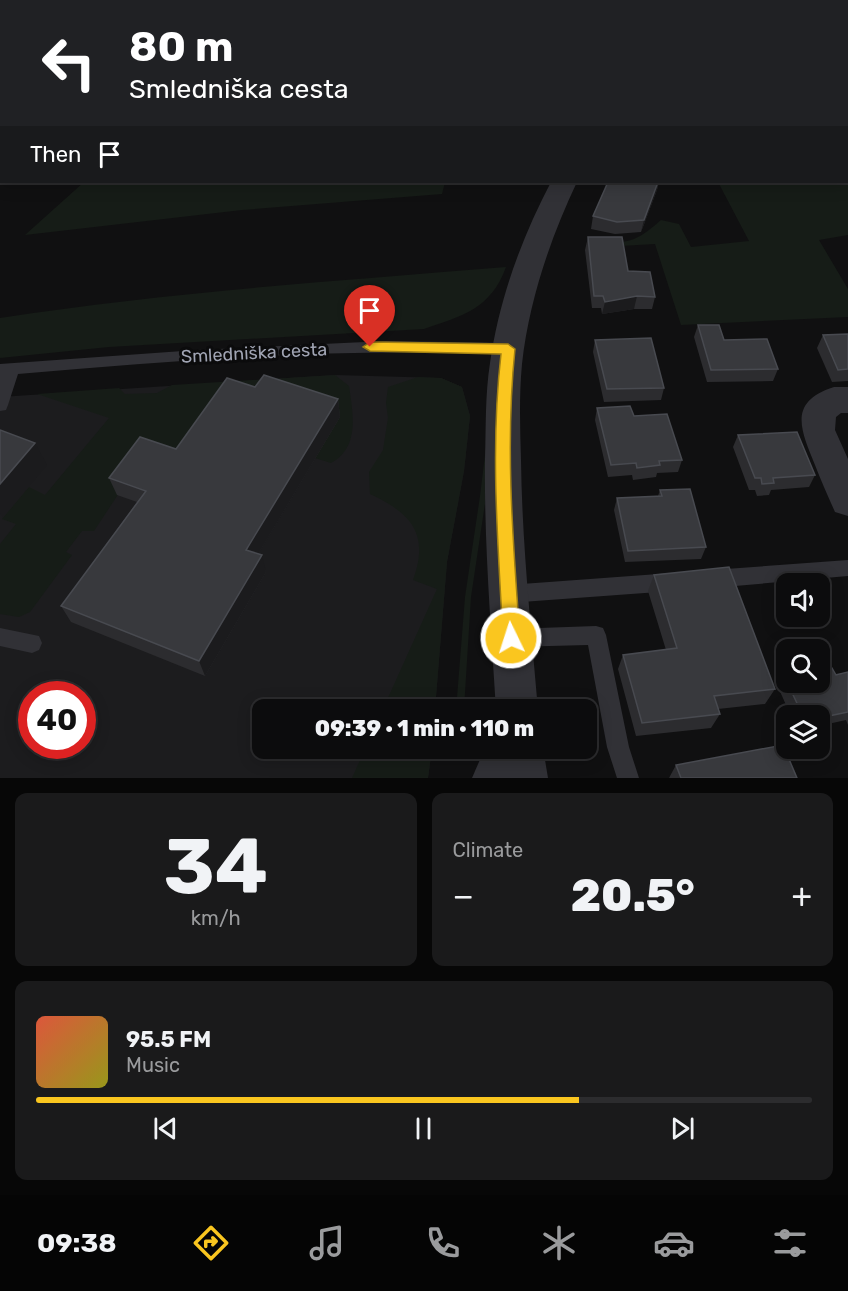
<!DOCTYPE html>
<html lang="en">
<head>
<meta charset="utf-8">
<style>
  body { margin:0; font-family:Rubik,sans-serif; background:#1a1a1b; color:#f1f3f6; height:100vh; display:flex; flex-direction:column; font-size:22px; white-space:nowrap }
  * { box-sizing:border-box; margin:0 }
  p { font-size:20px; color:#9a9b9d }
  .icon { flex:none; width:33px; height:33px; fill:none; stroke:currentColor; stroke-width:2; stroke-linecap:round; stroke-linejoin:round }
  .map { position:relative; height:778px; overflow:hidden }
  .side { display:flex; flex-direction:column; gap:15px; padding:15px; background:#070707; flex:1 }
  .side>* { flex:none }
  .banner { position:absolute; left:0px; top:0px; width:849px; height:183px; box-shadow:0 3px 15px #0003,0 0 0 2px #2c2c2e; background:#202124; color:#fff; overflow:hidden }
  .controls { position:absolute; left:776px; top:573px; display:grid; gap:12px }
  .controls a { display:grid; place-items:center; width:54px; height:54px; border-radius:12px; background:#0c0c0d; box-shadow:0 3px 15px #0003,0 0 0 2px #2c2c2e; font-size:30px }
  .speed { position:absolute; left:18px; top:681px; display:flex; gap:12px; font-size:30px; font-weight:700; text-align:center }
  .speed>* { display:grid; place-content:center; width:78px; height:78px; border-radius:50%; background:#0c0c0d; box-shadow:0 3px 15px #0003,0 0 0 2px #2c2c2e; line-height:1 }
  .speed .limit { border:9px solid #d22; background:#fff; color:#111 }
  .pin { position:absolute; display:grid; place-items:center; width:51px; height:51px; color:#fff; margin:-62px -26px; border-radius:50% 50% 50% 0; rotate:-45deg; box-shadow:0 0 6px #0007 }
  .pin .icon { rotate:45deg }
  .me { position:absolute; width:66px; margin:-33px; rotate:356deg; stroke-linejoin:round; filter:drop-shadow(0 0 4px #0008) }
  .turn { display:flex; align-items:center; gap:21px; height:126px; padding:0 30px; font-size:27px }
  .turn .icon { width:78px; height:78px; stroke-width:2.5 }
  .turn b { display:block; font-size:42px; line-height:51px }
  .then { display:flex; align-items:center; height:57px; padding:0 30px; background:#0003; gap:12px; font-size:22px }
  .big { font-size:45px; font-weight:800; line-height:1.1 }
  .side .tile { flex:1; display:flex; flex-direction:column; justify-content:center; gap:9px; min-width:0; padding:0 21px; border-radius:12px; background:#1a1a1b }
  .side .dial { align-items:center; gap:0 }
  .dial b { font-size:78px; line-height:1 }
  .song { display:flex; align-items:center; gap:18px }
  .cover { width:72px; height:72px; border-radius:9px; background:linear-gradient(135deg,hsl(10 70% 55%),hsl(60 70% 35%)) }
  .played { height:6px; border-radius:3px; background:linear-gradient(90deg,#fac61f 70%,#2c2c2e 70%) }
  .keys { display:flex; justify-content:space-around; direction:ltr }
  .heat { display:flex; justify-content:space-between; align-items:center; font-size:33px; direction:ltr }
  .side .tiles { flex:1; display:grid; gap:15px; grid-template-columns:1fr 1fr }
  .tile:last-child { grid-column:span 2 }
  .trip { position:absolute; left:252px; top:699px; width:345px; height:60px; border-radius:12px; background:#0c0c0d; box-shadow:0 3px 15px #0003,0 0 0 2px #2c2c2e; font-weight:800; line-height:60px; text-align:center }
  .tabs { display:flex; height:96px; justify-content:space-around; align-items:center; background:#050505; color:#9a9b9d }
  .tabs .icon { width:42px; height:42px }
  .tabs .active { color:#fac61f }
  .tabs b { font-size:27px; color:#f1f3f6 }
  .map>svg:first-child { display:block }
</style>
</head>
<body>
<div class="map">
<svg width="848" height="778" viewBox="0 0 848 778">
  <rect width="100%" height="100%" fill="#101011"/>
  <path fill="#1c1c1e" fill-rule="evenodd" d="M335,375L441,378L462,387L470,416L464,471L447,562L435,709L262,710V748L432,749L428,778H0V397ZM32,694H82V746H32Z"/>
  <g fill="#161c17">
    <path d="M848,181V235L819,240L848,289V317L681,325L655,244L586,248L591,238C625,246 635,243 661,220L679,224L691,247L749,241L718,182Z"/>
    <path d="M84,182H445L442,194L242,210L25,235Z"/>
    <path d="M506,267C491,309 462,316 424,329L109,347L0,358V318C167,292 337,281 506,267Z"/>
    <path d="M335,375L349,386C353,414 360,447 331,463L315,458L179,452L152,443L94,531H82L66,552L72,555L30,612L19,617L0,614V544L16,524L2,519L29,487L45,495L109,418L37,394L119,388L125,394L157,393L172,385Z"/>
    <path d="M418,377L441,378L462,387L470,416L464,471L447,562L435,709H383L437,589L413,580C430,534 411,513 370,494L369,472L383,450L388,418L386,403L388,387Z"/>
    <path d="M488,430L486,497L471,597L464,709L456,710L465,597L480,496Z"/>
    <path d="M365,749H432L428,778H352Z"/>
  </g>
  <g fill="none" stroke-linecap="round" stroke-linejoin="round">
    <g fill="#313136" fill-rule="evenodd">
      <path d="M386,341L508,343L514,345L516,349L514,353L508,355C345,347 180,360 18,374L8,405L6,410L0,411V364L197,350Z"/>
      <path d="M848,560V576L712,588L705,585L702,579L705,573L712,570Z"/>
      <path d="M672,573L679,576L682,582L679,588L672,591L508,603L501,600L498,594L501,588L508,585Z"/>
      <path d="M596,626L603,628L606,635L629,747L639,778H617L607,747L588,645L511,647L504,645L501,638L504,631L511,629Z"/>
      <path d="M0,628L39,636L42,643L39,650L32,653L0,646Z"/>
    </g>
    <g fill="#313136" fill-rule="evenodd">
      <path d="M748,0H770V2H749Z"/>
      <path d="M834,387H848V413H841L836,417L835,430L848,459V516L835,512C828,496 821,481 815,465C801,430 787,402 834,387Z"/>
    </g>
    <g fill="#313136" fill-rule="evenodd">
      <path d="M670,0H692L670,2Z"/>
      <path d="M551,182H577C550,239 529,301 522,364C519,396 520,428 521,460C522,543 531,626 538,710H496C491,626 484,542 485,459C486,427 485,395 490,363C499,300 521,239 551,182Z"/>
      <path d="M485,748H543L548,778H472Z"/>
    </g>
  </g>
  <g fill="#2c2c2f">
    <path d="M809,0H848V20V2H809Z"/>
    <path d="M608,182H659L657,190L641,232L615,234L591,229L593,216Z"/>
    <path d="M588,237L628,271L655,297L652,309H634L602,314L601,308H592L585,250Z"/>
    <path d="M698,325L778,369L773,381L707,382L694,337Z"/>
    <path d="M848,334V381L832,382L817,348L823,335Z"/>
    <path d="M595,340L664,388L661,400L604,402L593,352Z"/>
    <path d="M255,387L338,399L340,417L258,554L266,572L205,676L71,622L61,606L137,502L117,495L109,478L176,449Z"/>
    <path d="M597,408L682,460L678,472L657,473L656,477L633,480L632,475L608,477L595,420Z"/>
    <path d="M738,435L815,475L809,487L771,490L769,495L757,496L755,490H749L733,447Z"/>
    <path d="M660,490L706,547L701,559L625,562L614,510L617,498L658,496Z"/>
    <path d="M654,575L775,689L765,704L718,709L720,714L711,728L636,736L618,669L623,655L666,650L648,591Z"/>
    <path d="M848,672V725L846,720L819,726V716H791L778,687L785,677H786V682H787Z"/>
    <path d="M676,765L797,778H669Z"/>
  </g>
  <g fill="#1b1b1d">
    <path d="M658,182L657,190L641,232L644,220Z"/>
    <path d="M637,296L634,309L602,314L605,302Z"/>
    <path d="M338,399L340,417L251,566L246,550Z"/>
    <path d="M35,443L47,465L3,517L0,513V484Z"/>
    <path d="M262,555L266,572L205,676L199,661Z"/>
  </g>
  <g fill="#38393d" stroke="#484a50" stroke-width="1.5">
    <path d="M813,0H848V8V2H826Z"/>
    <path d="M608,182H658L644,220L617,222L593,216Z"/>
    <path d="M588,237H622L628,271L650,272L655,297L637,296L605,302L603,296H594Z"/>
    <path d="M698,325H719L724,340L767,339L778,369L711,370Z"/>
    <path d="M848,334V369L838,370L823,335Z"/>
    <path d="M651,338L664,388L607,389L595,340Z"/>
    <path d="M264,375L338,399L246,550L262,555L199,661L61,606L146,491L109,478L140,437L176,449L227,378L255,387Z"/>
    <path d="M630,406L634,416L667,414L682,460L659,461L660,465L637,468L636,463L611,465L597,408Z"/>
    <path d="M0,430L35,443L0,484Z"/>
    <path d="M797,432L815,475L773,478L774,483L762,484L761,478H755L738,435Z"/>
    <path d="M690,489L706,547L628,551L617,498L662,496L660,490Z"/>
    <path d="M729,567L775,689L714,696L720,714L642,723L623,655L677,648L654,575Z"/>
    <path d="M832,668L836,675L848,672V712L819,718V716H803L787,682H819V670Z"/>
    <path d="M783,745L797,778H681L676,765Z"/>
  </g>
  <path fill="#fac61f" stroke="#a28114" stroke-width="1.5" d="M370,342L508,344L515,349C505,446 513,542 520,638L517,644L511,646L505,644L503,638C498,544 490,449 501,354L370,351L363,347Z"/>
  <g text-anchor="middle" stroke-width="6" stroke-linejoin="round" paint-order="stroke">
    <g font-size="18" fill="#a0a4b3" stroke="#0b0b0c">
      <text transform="translate(254 353) rotate(-3)" y="6">Smledniška cesta</text>
    </g>
  </g>
</svg>
<div class="controls">
<a><svg class="icon" aria-label="sound" viewBox="0 0 24 24"><path d="M4 9h4l5-4v14l-5-4H4zM17 9q2 3 0 6"/></svg></a>
<a><svg class="icon" aria-label="search" viewBox="0 0 24 24"><circle cx="10" cy="10" r="6"/><path d="M15 15l6 6"/></svg></a>
<a><svg class="icon" aria-label="layers" viewBox="0 0 24 24"><path d="M12 4l9 5-9 5-9-5zM3 14l9 5 9-5"/></svg></a>
</div>
<div class="speed"><div class="limit">40</div></div>
<div class="pin" style="left:370px;top:347px;background:#d93025"><svg class="icon" aria-label="arrive" viewBox="0 0 24 24"><path d="M6 21V4h12l-3 4 3 4H6"/></svg></div>
<svg class="me" style="left:511px;top:638px" viewBox="-20 -20 40 40"><circle r="17" fill="#fac61f" stroke="#fff" stroke-width="3"/><path d="M0-11L8 9 0 5-8 9z" fill="#fff"/></svg>
<div class="trip">09:39 · 1 min · 110 m</div>
<div class="banner">
<div class="turn"><svg class="icon" aria-label="left" viewBox="0 0 24 24"><path d="M17 20v-9H6M10 6l-5 5 5 5"/></svg><div><b>80 m</b>Smledniška cesta</div></div>
<div class="then">Then<svg class="icon" aria-label="arrive" viewBox="0 0 24 24"><path d="M6 21V4h12l-3 4 3 4H6"/></svg></div>
</div>
</div>
<section class="side">
<div class="tiles">
<div class="tile dial"><b>34</b><p>km/h</p></div>
<div class="tile"><p>Climate</p>
<div class="heat"><a>−</a><b class="big">20.5°</b><a>+</a></div>
</div>
<div class="tile">
<div class="song"><i class="cover"></i><div><b>95.5 FM</b><p>Music</p></div></div>
<div class="played"></div>
<div class="keys"><svg class="icon" aria-label="previous" viewBox="0 0 24 24"><path d="M18 5L8 12l10 7zM5 5v14"/></svg><svg class="icon" aria-label="pause" viewBox="0 0 24 24"><path d="M8 5v14M16 5v14"/></svg><svg class="icon" aria-label="next" viewBox="0 0 24 24"><path d="M6 5l10 7-10 7zM19 5v14"/></svg></div>
</div>
</div>
</section>
<nav class="tabs">
<b>09:38</b>
<svg class="icon active" aria-label="directions" viewBox="0 0 24 24"><path d="M12 3l9 9-9 9-9-9zM9 14v-3h6M13 9l2 2-2 2"/></svg>
<svg class="icon" aria-label="music" viewBox="0 0 24 24"><path d="M9 18V5l10-2v13"/><circle cx="6" cy="18" r="3"/><circle cx="16" cy="16" r="3"/></svg>
<svg class="icon" aria-label="phone" viewBox="0 0 24 24"><path d="M5 4h4l2 5-3 2q2 4 5 5l2-3 5 2v4C11 20 4 13 5 4z"/></svg>
<svg class="icon" aria-label="climate" viewBox="0 0 24 24"><path d="M12 3v18M4 7l16 10M4 17L20 7"/></svg>
<svg class="icon" aria-label="car" viewBox="0 0 24 24"><path d="M5 17H2v-5l4-1 3-4h7l3 4 3 1v5h-3M9 17h6M6 11h13"/><circle cx="7" cy="17" r="2"/><circle cx="17" cy="17" r="2"/></svg>
<svg class="icon" aria-label="filters" viewBox="0 0 24 24"><path d="M4 7h16M4 17h16"/><circle cx="9" cy="7" r="2"/><circle cx="15" cy="17" r="2"/></svg>
</nav>
</body>
</html>
